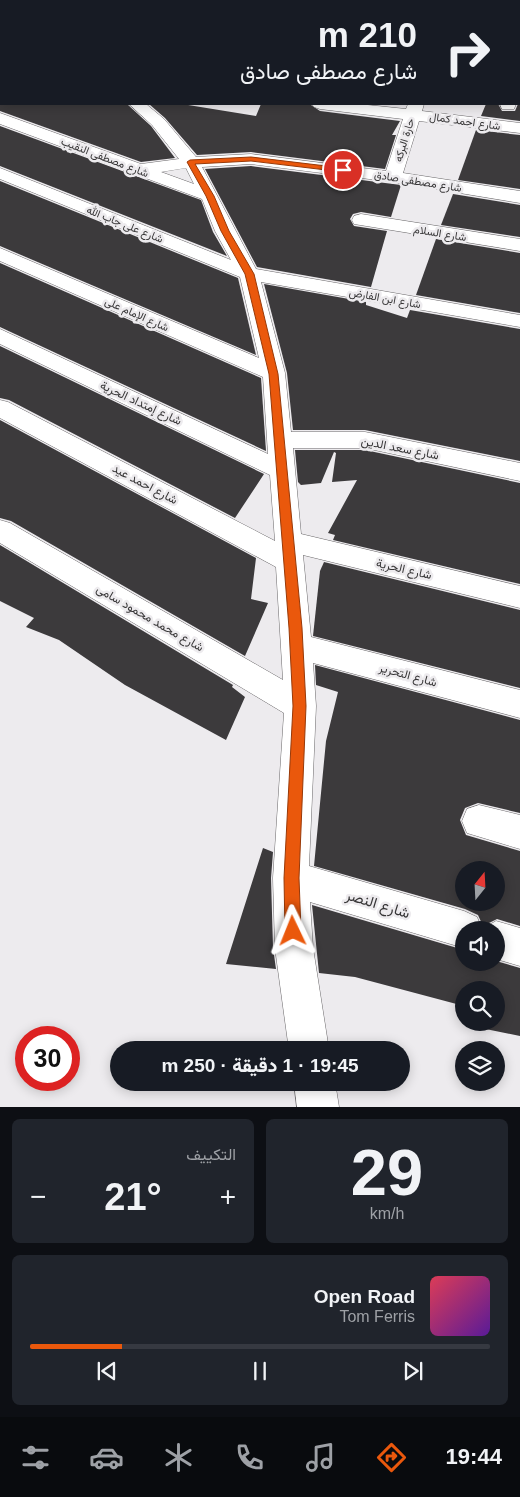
<!DOCTYPE html>
<html lang="ar">
<head>
<meta charset="utf-8">
<style>
  body { margin:0; font-family:Helvetica,Vazirmatn,sans-serif; background:#20242c; color:#f1f3f6; direction:rtl; height:100vh; display:flex; flex-direction:column; font-size:19px; white-space:nowrap }
  * { box-sizing:border-box; margin:0 }
  p { font-size:16px; color:#9ea1a6 }
  .icon { flex:none; width:28px; height:28px; fill:none; stroke:currentColor; stroke-width:2; stroke-linecap:round; stroke-linejoin:round }
  .map { position:relative; height:1107px; overflow:hidden; direction:ltr }
  .details { display:flex; flex-direction:column; gap:12px; padding:12px; background:#0d0f14; flex:1 }
  .details>* { flex:none }
  .banner { position:absolute; left:0px; top:0px; width:520px; height:105px; box-shadow:0 2px 12px #0003; direction:rtl; background:#171b24; color:#f1f3f6; overflow:hidden }
  .needle { width:32px; rotate:18deg }
  .controls { position:absolute; left:455px; top:861px; display:grid; gap:10px }
  .controls a { display:grid; place-items:center; width:50px; height:50px; border-radius:50%; background:#171b24; box-shadow:0 2px 12px #0003; font-size:25px }
  .speed { position:absolute; left:15px; top:1026px; display:flex; gap:10px; font-size:25px; font-weight:700; text-align:center }
  .speed>* { display:grid; place-content:center; width:65px; height:65px; border-radius:50%; background:#171b24; box-shadow:0 2px 12px #0003; line-height:1 }
  .speed .limit { border:8px solid #d22; background:#fff; color:#111 }
  .pin { position:absolute; display:grid; place-items:center; width:42px; height:42px; color:#fff; margin:-21px; border:2px solid #fff; border-radius:50%; box-shadow:0 1px 5px #0007 }
  .me { position:absolute; width:55px; margin:-28px; rotate:358deg; stroke-linejoin:round; filter:drop-shadow(0 0 4px #0008) }
  .turn { display:flex; align-items:center; gap:18px; height:105px; padding:0 20px; font-size:22px }
  .turn .icon { width:65px; height:65px; stroke-width:2.5 }
  .turn b { display:block; font-size:35px; line-height:42px }
  .big { font-size:38px; font-weight:800; line-height:1.1 }
  .details .tile { flex:1; display:flex; flex-direction:column; justify-content:center; gap:8px; min-width:0; padding:0 18px; border-radius:8px; background:#20242c }
  .details .dial { align-items:center; gap:0 }
  .dial b { font-size:65px; line-height:1 }
  .song { display:flex; align-items:center; gap:15px }
  .cover { width:60px; height:60px; border-radius:8px; background:linear-gradient(135deg,hsl(350 70% 55%),hsl(270 70% 35%)) }
  .played { height:5px; border-radius:2px; background:linear-gradient(90deg,#ea580c 20%,#363941 20%) }
  .keys { display:flex; justify-content:space-around; direction:ltr }
  .heat { display:flex; justify-content:space-between; align-items:center; font-size:28px; direction:ltr }
  .details .tiles { flex:1; display:grid; gap:12px; grid-template-columns:1fr 1fr }
  .tile:last-child { grid-column:span 2 }
  .trip { position:absolute; left:110px; top:1041px; width:300px; height:50px; border-radius:25px; background:#171b24; box-shadow:0 2px 12px #0003; font-weight:800; line-height:50px; text-align:center; direction:rtl }
  .tab-bar { display:flex; height:80px; justify-content:space-around; align-items:center; background:#090b0e; color:#9ea1a6 }
  .tab-bar .icon { width:35px; height:35px }
  .tab-bar .active { color:#ea580c }
  .tab-bar b { font-size:22px; color:#f1f3f6 }
  .map>svg:first-child { display:block }
</style>
</head>
<body>
<div class="map">
<svg width="520" height="1107" viewBox="0 0 520 1107">
  <rect width="100%" height="100%" fill="#edebee"/>
  <g fill="#3c3a3c" fill-rule="evenodd">
    <path d="M0,104H127L151,126L175,158L141,162L0,111Z"/>
    <path d="M149,104H182L256,116L261,104H297L311,105L320,111L400,121L392,135H396L385,169L251,152L197,155L165,118Z"/>
    <path d="M486,104H498L502,111H515L518,104H520V121L481,116Z"/>
    <path d="M0,126L201,200L213,232L227,256L0,166Z"/>
    <path d="M476,130L520,135V189L458,180Z"/>
    <path d="M251,166L401,185L391,217L361,212L353,214L350,219L354,226L387,231L371,287L257,267L205,169Z"/>
    <path d="M0,181L238,278L256,355L0,246Z"/>
    <path d="M453,194L520,205V237L441,225Z"/>
    <path d="M436,239L520,253V313L416,295Z"/>
    <path d="M0,263L261,378L266,451L0,327Z"/>
    <path d="M264,284L366,302V305L407,318L410,310L520,329V461L365,430H293L287,373Z"/>
    <path d="M0,346L264,474L235,518L9,400L0,398Z"/>
    <path d="M0,420L256,558L251,599L268,603L245,656L11,521L0,518Z"/>
    <path d="M295,450H365L520,483V584L333,540L335,535L328,533L357,480L332,482L336,453L334,452L321,483L301,485L298,482Z"/>
    <path d="M0,545L233,685L232,687L245,697L226,740L125,685L59,640L26,627L34,618L0,601Z"/>
    <path d="M324,562L520,610V688L313,636L320,571Z"/>
    <path d="M315,665L520,720V813L478,803L465,808L460,820L466,835L520,851V926L497,919L483,926L478,915L465,909L314,866L326,741L338,692L316,685ZM464,870H496V902H464Z"/>
    <path d="M263,848L273,852L271,878L273,948L276,969L226,964Z"/>
    <path d="M312,905L464,950V962L496,961L520,968V1036L471,1026L472,1022H496V990H464V1006L355,977L319,973Z"/>
  </g>
  <g fill="none" stroke-linecap="round" stroke-linejoin="round">
    <defs>
      <g id="minor">
        <path d="M91,0H115L116,1H92Z"/>
        <rect x="0" y="24" width="1" height="8"/>
        <rect x="519" y="40" width="1" height="8"/>
        <path d="M519,63H520V73L519,72Z"/>
        <path d="M129,104H146L164,119L196,157L251,154L386,171L403,119L320,109L314,107L312,104H358L406,109L408,104H424L422,111L520,123V133L419,121L403,173L520,191V203L393,182L251,164L202,167L256,269L520,315V327L261,282L285,373L291,432H365L520,463V481L365,448H293L301,534L520,586V608L303,555L311,637L520,690V718L313,663L316,706L309,866L464,911L477,917L482,929L496,921L520,928V966L496,959V930H464V948L310,902L313,948L329,1050H289L275,948L273,878L284,713L0,543V520L10,523L283,680L276,567L0,418V400L8,402L275,541L270,475L0,344V329L268,454L263,377L0,261V248L259,358L240,277L0,179V168L231,260L215,231L202,199L0,124V113L141,164L179,159L152,125ZM186,168L194,184L161,172Z"/>
        <path d="M500,104H516L514,109H502Z"/>
        <path d="M361,214L520,239V251L354,224L352,220L354,216Z"/>
        <path d="M479,805L520,815V849L467,833L462,821L467,809Z"/>
        <path d="M294,1082H335L339,1107H297Z"/>
      </g>
    </defs>
    <use href="#minor" stroke="#6a686a" stroke-width="1"/>
    <use href="#minor" fill="#fff" fill-rule="evenodd"/>
  </g>
  <path fill="#ea580c" stroke="#983908" d="M251,157L343,168L347,170L343,172L251,161L195,164L214,196L229,231L254,274L278,374L302,628L306,706L299,878L301,931L299,936L293,938L288,936L285,931L284,878L293,706L289,628L269,374L245,274L221,231L206,196L187,162L190,160Z"/>
  <g text-anchor="middle" stroke-width="5" stroke-linejoin="round" paint-order="stroke">
    <g font-size="11" fill="#373637" stroke="#edebee">
      <text transform="translate(465 121) rotate(8)" y="4">شارع احمد كمال</text>
      <text transform="translate(404 140) rotate(-73)" y="4">حارة البركه</text>
      <text transform="translate(105 157) rotate(21)" y="4">شارع مصطفى النقيب</text>
      <text transform="translate(418 181) rotate(9)" y="4">شارع مصطفى صادق</text>
      <text transform="translate(125 224) rotate(22)" y="4">شارع على جاب الله</text>
      <text transform="translate(440 233) rotate(9)" y="4">شارع السلام</text>
      <text transform="translate(385 298) rotate(10)" y="4">شارع ابن الفارض</text>
      <text transform="translate(137 314) rotate(24)" y="4">شارع الإمام على</text>
    </g>
    <g font-size="12" fill="#373637" stroke="#edebee">
      <text transform="translate(141 403) rotate(25)" y="4">شارع إمتداد الحرية</text>
      <text transform="translate(400 448) rotate(11)" y="4">شارع سعد الدين</text>
      <text transform="translate(145 484) rotate(28)" y="4">شارع احمد عيد</text>
      <text transform="translate(404 569) rotate(13)" y="4">شارع الحرية</text>
      <text transform="translate(150 618) rotate(30)" y="4">شارع محمد محمود سامى</text>
      <text transform="translate(408 675) rotate(15)" y="4">شارع التحرير</text>
    </g>
    <g font-size="15" fill="#373637" stroke="#edebee">
      <text transform="translate(378 904) rotate(17)" y="5">شارع النصر</text>
    </g>
  </g>
</svg>
<div class="controls">
<a><svg class="needle" viewBox="-14 -14 28 28"><path d="M0-13l5 13h-10z" fill="#e53935"/><path d="M0 13l5-13h-10z" fill="#9ea1a6"/></svg></a>
<a><svg class="icon" aria-label="sound" viewBox="0 0 24 24"><path d="M4 9h4l5-4v14l-5-4H4zM17 9q2 3 0 6"/></svg></a>
<a><svg class="icon" aria-label="search" viewBox="0 0 24 24"><circle cx="10" cy="10" r="6"/><path d="M15 15l6 6"/></svg></a>
<a><svg class="icon" aria-label="layers" viewBox="0 0 24 24"><path d="M12 4l9 5-9 5-9-5zM3 14l9 5 9-5"/></svg></a>
</div>
<div class="speed"><div class="limit">30</div></div>
<div class="pin" style="left:343px;top:170px;background:#d93025"><svg class="icon" aria-label="arrive" viewBox="0 0 24 24"><path d="M6 21V4h12l-3 4 3 4H6"/></svg></div>
<svg class="me" style="left:293px;top:931px" viewBox="-20 -20 40 40"><path d="M0-17L14 15 0 8-14 15z" fill="#ea580c" stroke="#fff" stroke-width="4"/></svg>
<div class="trip">19:45 · 1 دقيقة · 250 m</div>
<div class="banner">
<div class="turn"><svg class="icon" aria-label="right" viewBox="0 0 24 24"><path d="M7 20v-9h11M14 6l5 5-5 5"/></svg><div><b>210 m</b>شارع مصطفى صادق</div></div>
</div>
</div>
<section class="details">
<div class="tiles">
<div class="tile dial"><b>29</b><p>km/h</p></div>
<div class="tile"><p>التكييف</p>
<div class="heat"><a>−</a><b class="big">21°</b><a>+</a></div>
</div>
<div class="tile">
<div class="song"><i class="cover"></i><div><b>Open Road</b><p>Tom Ferris</p></div></div>
<div class="played"></div>
<div class="keys"><svg class="icon" aria-label="previous" viewBox="0 0 24 24"><path d="M18 5L8 12l10 7zM5 5v14"/></svg><svg class="icon" aria-label="pause" viewBox="0 0 24 24"><path d="M8 5v14M16 5v14"/></svg><svg class="icon" aria-label="next" viewBox="0 0 24 24"><path d="M6 5l10 7-10 7zM19 5v14"/></svg></div>
</div>
</div>
</section>
<nav class="tab-bar">
<b>19:44</b>
<svg class="icon active" aria-label="directions" viewBox="0 0 24 24"><path d="M12 3l9 9-9 9-9-9zM9 14v-3h6M13 9l2 2-2 2"/></svg>
<svg class="icon" aria-label="music" viewBox="0 0 24 24"><path d="M9 18V5l10-2v13"/><circle cx="6" cy="18" r="3"/><circle cx="16" cy="16" r="3"/></svg>
<svg class="icon" aria-label="phone" viewBox="0 0 24 24"><path d="M5 4h4l2 5-3 2q2 4 5 5l2-3 5 2v4C11 20 4 13 5 4z"/></svg>
<svg class="icon" aria-label="climate" viewBox="0 0 24 24"><path d="M12 3v18M4 7l16 10M4 17L20 7"/></svg>
<svg class="icon" aria-label="car" viewBox="0 0 24 24"><path d="M5 17H2v-5l4-1 3-4h7l3 4 3 1v5h-3M9 17h6M6 11h13"/><circle cx="7" cy="17" r="2"/><circle cx="17" cy="17" r="2"/></svg>
<svg class="icon" aria-label="filters" viewBox="0 0 24 24"><path d="M4 7h16M4 17h16"/><circle cx="9" cy="7" r="2"/><circle cx="15" cy="17" r="2"/></svg>
</nav>
</body>
</html>
